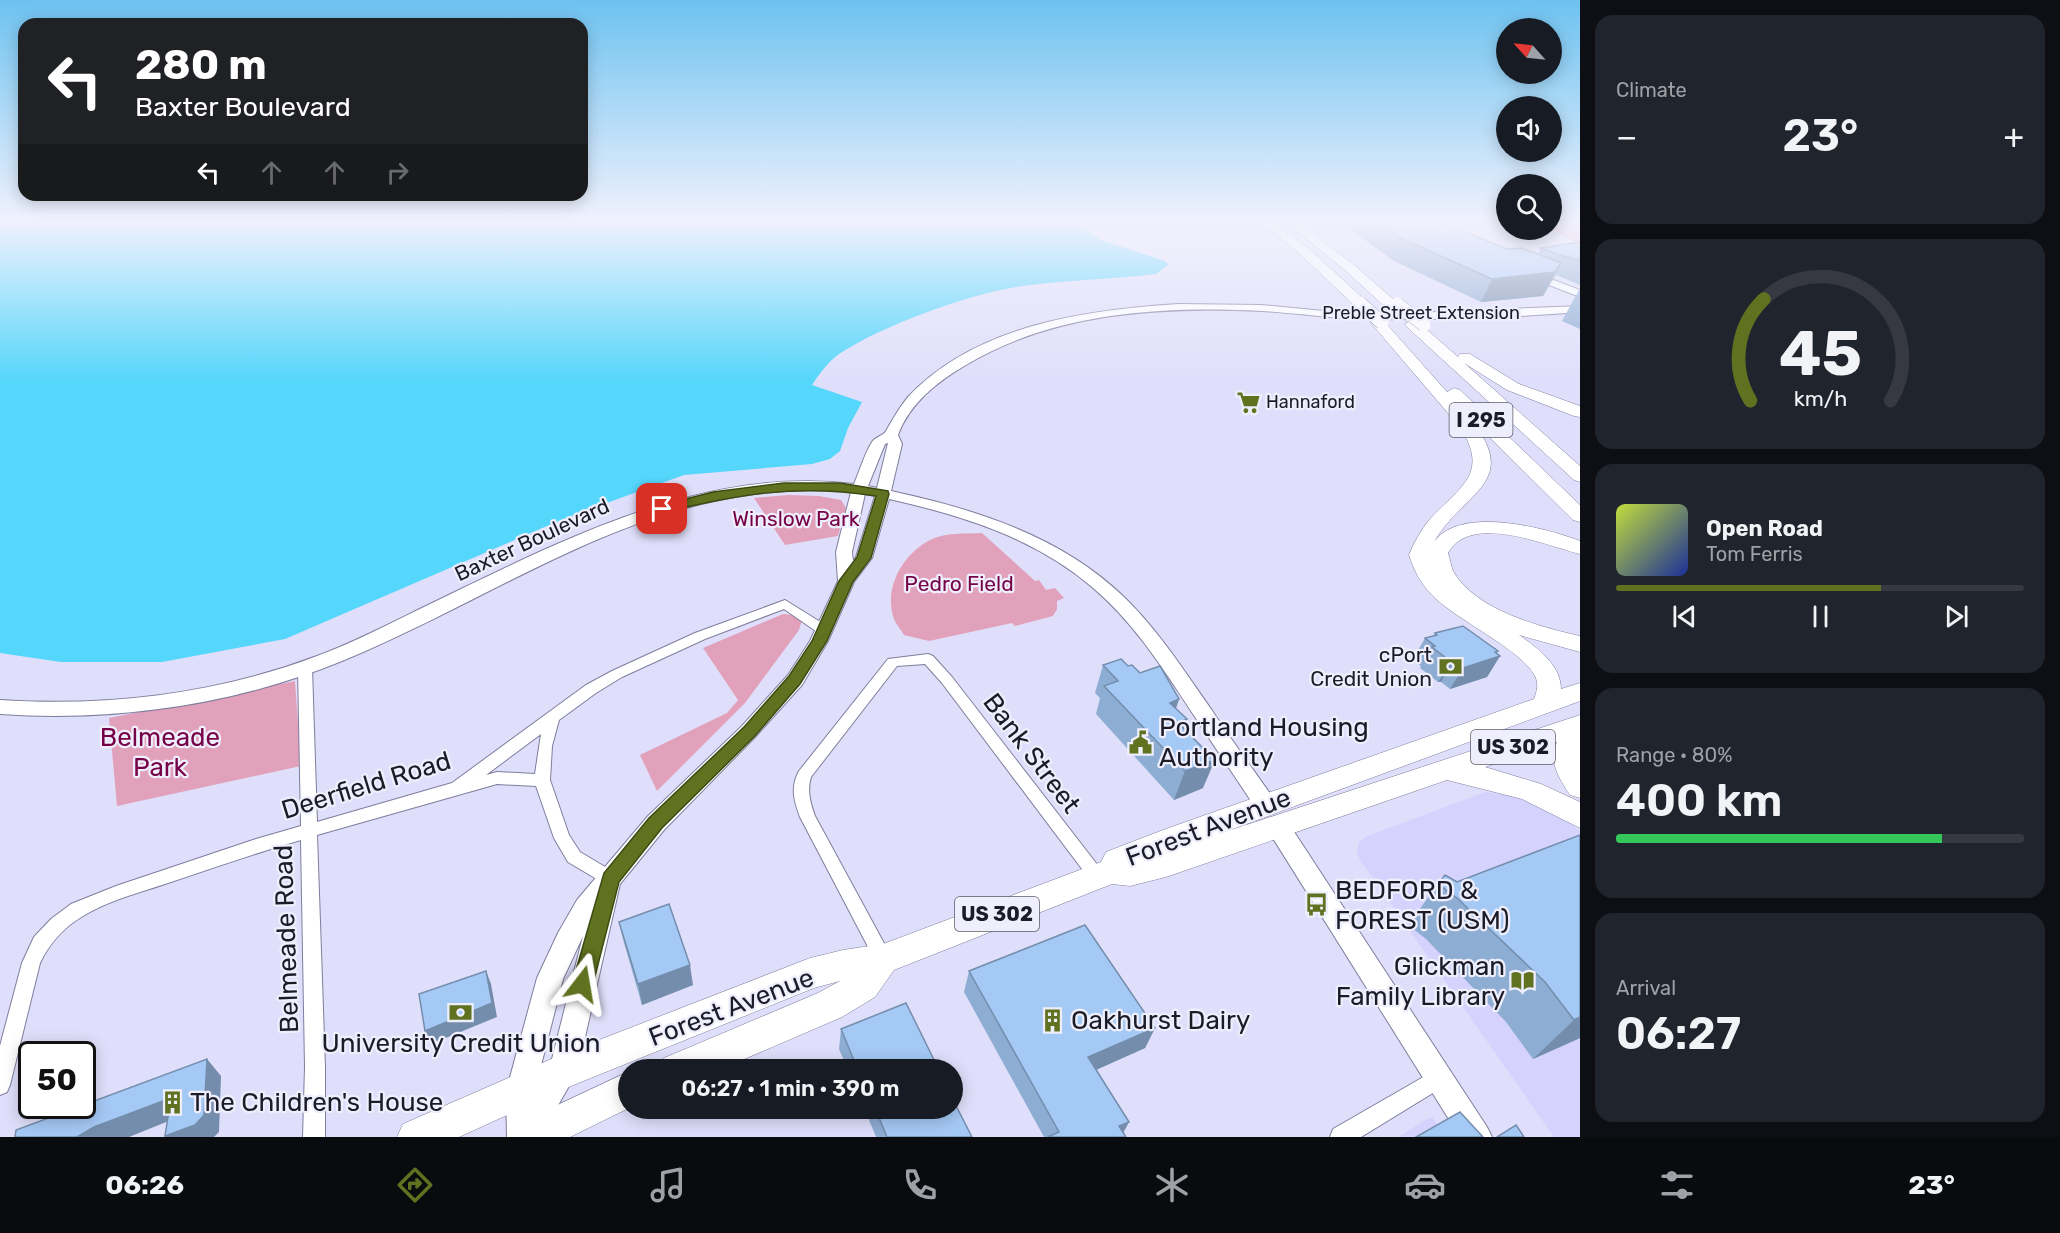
<!DOCTYPE html>
<html lang="en">
<head>
<meta charset="utf-8">
<style>
  body { margin:0; font-family:Rubik,sans-serif; background:#20242c; color:#f1f3f6; height:100vh; display:flex; flex-direction:column; font-size:22px; white-space:nowrap }
  * { box-sizing:border-box; margin:0 }
  p { font-size:20px; color:#9ea1a6 }
  .icon { flex:none; width:33px; height:33px; fill:none; stroke:currentColor; stroke-width:2; stroke-linecap:round; stroke-linejoin:round }
  .map { position:relative; flex:1; overflow:hidden }
  .side { display:flex; flex-direction:column; gap:15px; padding:15px; background:#0d0f14; width:480px }
  .side>* { flex:none }
  .hud { position:absolute; left:18px; top:18px; width:570px; height:183px; border-radius:18px; box-shadow:0 3px 15px #0003; background:#202124; color:#fff; overflow:hidden }
  .needle { width:39px; rotate:297deg }
  .controls { position:absolute; left:1496px; top:18px; display:grid; gap:12px }
  .controls a { display:grid; place-items:center; width:66px; height:66px; border-radius:50%; background:#171b24; box-shadow:0 3px 15px #0003; font-size:30px }
  .speed { position:absolute; left:18px; top:1041px; display:flex; gap:12px; font-size:30px; font-weight:700; text-align:center }
  .speed>* { display:grid; place-content:center; width:78px; height:78px; border-radius:50%; background:#171b24; box-shadow:0 3px 15px #0003; line-height:1 }
  .speed .limit { border:3px solid #111; border-radius:9px; background:#fff; color:#111 }
  .pin { position:absolute; display:grid; place-items:center; width:51px; height:51px; color:#fff; margin:-26px; border-radius:12px; box-shadow:0 3px 9px #0006 }
  .me { position:absolute; width:66px; margin:-33px; rotate:14deg; stroke-linejoin:round; filter:drop-shadow(0 0 4px #0008) }
  .turn { display:flex; align-items:center; gap:21px; height:126px; padding:0 18px; font-size:27px }
  .turn .icon { width:78px; height:78px; stroke-width:2.5 }
  .turn b { display:block; font-size:42px; line-height:51px }
  .lanes { display:flex; align-items:center; height:57px; padding:0 18px; background:#0003; justify-content:center; gap:30px; direction:ltr }
  .lanes .off { opacity:.35 }
  .big { font-size:45px; font-weight:600; line-height:1.1 }
  .side .card { flex:1; display:flex; flex-direction:column; justify-content:center; gap:9px; min-width:0; padding:0 21px; border-radius:18px; background:#20242c }
  .side .dial { align-items:center; gap:0 }
  .dial svg { height:156px; overflow:visible; fill:none; stroke:#363941; stroke-width:7; stroke-linecap:round; text-anchor:middle }
  .dial text { fill:#f1f3f6; stroke:none }
  .song { display:flex; align-items:center; gap:18px }
  .cover { width:72px; height:72px; border-radius:9px; background:linear-gradient(135deg,hsl(70 70% 55%),hsl(230 70% 35%)) }
  .played { height:6px; border-radius:3px; background:linear-gradient(90deg,#60721f 65%,#363941 65%) }
  .keys { display:flex; justify-content:space-around; direction:ltr }
  .heat { display:flex; justify-content:space-between; align-items:center; font-size:33px; direction:ltr }
  .charge { height:9px; border-radius:4px; background:linear-gradient(90deg,#34c759 80%,#363941 0) }
  .trip { position:absolute; left:618px; top:1059px; width:345px; height:60px; border-radius:30px; background:#171b24; box-shadow:0 3px 15px #0003; font-weight:600; line-height:60px; text-align:center }
  .tabs { display:flex; height:96px; justify-content:space-around; align-items:center; background:#090b0e; color:#9ea1a6 }
  .tabs .icon { width:42px; height:42px }
  .tabs .current { color:#60721f }
  .tabs b { font-size:27px; color:#f1f3f6 }
  main { display:flex; flex:1; min-height:0 }
  .map>svg:first-child { display:block }
</style>
</head>
<body>
<main>
<div class="map">
<svg width="1580" height="1137" viewBox="0 0 1580 1137">
  <rect width="100%" height="100%" fill="#e0dffb"/>
  <g fill="#d5d3fe">
    <path d="M1504,791L1511,792L1562,817L1580,831V1137H1554L1360,860L1357,852L1359,842L1365,837L1485,792L1499,794Z"/>
    <path d="M1432,1117L1446,1137H1398L1427,1119Z"/>
  </g>
  <g fill="#e1a1bb">
    <path d="M1551,222H1580V244L1551,230Z"/>
    <path d="M788,495L819,496L841,500L846,508L838,536L785,545L754,498Z"/>
    <path d="M982,533L1035,581L1039,580L1046,590L1055,588L1064,598L1057,601V609L1053,616L1015,626L1012,623L929,641L904,635C901,630 896,624 894,619C883,588 903,554 930,540C945,532 966,534 982,533Z"/>
    <path d="M783,614L794,615L802,620L799,630L745,703L657,791L640,755L727,713L738,700L703,648Z"/>
    <path d="M295,681L301,766L117,806L109,718Z"/>
  </g>
  <path fill="#55d6fb" d="M0,222H1077L1100,240L1165,261L1168,265L1156,274C1112,279 1067,280 1023,286C971,293 883,325 839,354C828,362 819,374 812,385L862,402L848,428L840,451L830,459L812,464L684,475L568,517L285,639L162,662H61L0,653Z"/>
  <g fill="none" stroke-linecap="round" stroke-linejoin="round">
    <defs>
      <g id="street">
        <path d="M785,600L830,628L832,631L830,634H820L784,609L705,639L622,677L596,693L559,720L552,746L550,780L569,835L580,852L617,874L620,879L617,884L611,886L605,884L568,862L554,838L536,786L497,784L317,835L325,1067V1137H303L305,1067L301,840C255,853 210,869 165,884C138,893 107,901 83,916C64,927 49,944 40,963L10,1085L7,1092L0,1095V1046L22,963L34,937L51,919L71,904L116,886L256,839L301,826L298,668L300,665H310L312,668L317,822L452,783L586,685L612,671L695,633ZM541,734L535,774L497,772L486,775Z"/>
        <path d="M928,654L933,656L952,677L1106,876L1103,881L1097,883L1091,881L942,683L925,664L897,666L811,777C807,791 810,802 815,816L892,958L889,964L883,967L877,964L800,817C794,801 790,787 799,771L888,659Z"/>
        <path d="M1439,1068L1446,1071L1449,1078L1446,1085L1361,1137H1330L1333,1129Z"/>
      </g>
      <g id="secondary">
        <path d="M1178,304L1261,305L1324,311L1413,313L1580,306V312C1507,318 1435,320 1362,319C1328,318 1295,313 1262,311C1162,306 1054,312 966,365C937,382 910,403 898,435L902,444L891,491C975,509 1061,536 1124,597C1159,631 1185,672 1213,712C1232,741 1253,769 1273,798L1276,804L1273,810L1265,813L1257,810C1238,781 1218,752 1199,723C1167,675 1137,625 1092,587C1035,538 961,515 889,499L872,558L854,582L828,641L802,685L756,736L664,830L620,884L577,1072L540,1137H507L506,1092L537,978L558,933L577,900L648,816L742,726L788,675L810,641L838,581L836,552L851,492C660,473 509,593 342,661C234,705 116,722 0,714V700C107,707 216,694 317,656C355,642 391,623 428,605C559,542 703,465 854,484C860,470 864,455 872,442C875,437 883,436 886,431C893,419 899,408 908,397C976,325 1085,310 1178,304ZM888,443L877,488L868,486L885,444ZM865,494L875,496L856,557L853,561L852,552ZM583,936L550,1067L534,1093L563,979Z"/>
        <path d="M1277,816L1285,818L1487,1127L1492,1137H1460L1269,832L1266,825L1269,818Z"/>
      </g>
      <path id="primary" d="M1530,271L1580,290V297L1526,276L1525,274Z"/>
      <g id="highway">
        <path d="M1260,222H1272L1307,247L1365,300L1367,303L1365,306H1355L1299,253Z"/>
        <path d="M1285,222H1297L1353,264L1394,300L1396,303L1394,306H1384L1345,270Z"/>
        <path d="M1378,319L1383,320L1447,392L1454,388L1460,390L1580,505V522L1573,520L1468,416C1524,483 1463,491 1434,542C1460,505 1546,528 1580,541V554C1547,546 1471,512 1448,553C1450,559 1451,566 1453,571C1475,610 1540,627 1580,636V652L1519,635C1537,648 1561,665 1561,689L1580,683V701L1222,833L1580,715V798L1570,795C1559,778 1548,762 1557,742L1485,767L1541,784L1580,802V828L1522,799L1447,780L1166,877L1130,886L1112,884L894,970L875,997L842,1017L719,1070H659L664,1058L818,993L840,981L814,988L571,1086L459,1137H397L403,1124L563,1054L810,958L843,950L883,944L1101,862L1106,852L1163,830L1534,699C1537,691 1539,684 1535,676C1521,649 1456,620 1432,595C1420,583 1414,570 1409,555C1414,542 1421,530 1430,519C1460,487 1491,473 1459,426L1371,323Z"/>
        <path d="M1412,320L1417,321L1458,357L1460,354H1470L1519,384L1580,406V417L1574,416L1507,390L1464,363L1580,466V482L1574,480L1407,327L1405,324Z"/>
        <path d="M628,1072L629,1108L570,1137H511L517,1124Z"/>
      </g>
    </defs>
    <use href="#street" stroke="#7f7d9d" stroke-width="2"/>
    <use href="#secondary" stroke="#7f7d9d" stroke-width="2"/>
    <use href="#primary" stroke="#7f7d9d" stroke-width="2"/>
    <use href="#highway" stroke="#7f7d9d" stroke-width="1"/>
    <use href="#street" fill="#fff" fill-rule="evenodd"/>
    <use href="#secondary" fill="#fff" fill-rule="evenodd"/>
    <use href="#primary" fill="#fff" fill-rule="evenodd"/>
    <use href="#highway" fill="#fff" fill-rule="evenodd"/>
    <defs>
      <g id="highway-bridge">
        <path d="M1360,303L1382,323"/>
        <path d="M1397,304L1424,325"/>
      </g>
    </defs>
    <use href="#highway-bridge" stroke="#7f7d9d" stroke-width="14" stroke-linecap="butt"/>
    <use href="#highway-bridge" stroke="#fff" stroke-width="13"/>
  </g>
  <g fill="#8eadd3">
    <path d="M1340,222H1440L1507,249L1538,254L1541,248L1580,242V285L1556,275L1543,296L1481,302L1394,261Z"/>
    <path d="M1579,290H1580V329L1562,321Z"/>
    <path d="M1435,633L1497,654L1500,656L1487,677L1450,689L1441,682H1438L1420,668L1421,666L1413,659L1425,638L1433,636Z"/>
    <path d="M1103,665L1128,666L1140,673L1179,699L1176,709L1187,719L1183,728L1203,788L1174,800L1096,714L1100,698L1095,693Z"/>
    <path d="M1580,835V1038L1533,1059L1506,1022L1426,939L1408,925L1438,884L1457,882Z"/>
    <path d="M619,922L693,985L642,1005L624,943Z"/>
    <path d="M969,971L1155,1028L1145,1048L1096,1070L1129,1122L1123,1132L1126,1137H1044L964,992Z"/>
    <path d="M841,1029L939,1070H848L839,1049Z"/>
    <path d="M864,1108H952L972,1137H876Z"/>
  </g>
  <g fill="#748dac">
    <path d="M1561,263L1543,296L1481,302L1492,279Z"/>
    <path d="M1498,651L1494,658L1500,656L1487,677L1450,689L1463,668Z"/>
    <path d="M1454,661L1441,682H1438L1451,662Z"/>
    <path d="M1179,699L1169,727L1170,703Z"/>
    <path d="M1187,719L1176,748L1178,723Z"/>
    <path d="M1215,760L1203,788L1174,800L1185,771Z"/>
    <path d="M690,965L693,985L642,1005L638,984Z"/>
    <path d="M486,971L491,984L497,1017L431,1044L425,1031Z"/>
    <path d="M1580,1017V1038L1533,1059L1574,1020Z"/>
    <path d="M1155,1028L1145,1048L1080,1077L1088,1057Z"/>
    <path d="M207,1059L221,1076L219,1132L214,1137H166L165,1136Z"/>
    <path d="M171,1098L186,1114L129,1137H77L94,1127Z"/>
    <path d="M1129,1122L1121,1137L1119,1126Z"/>
  </g>
  <g fill="#a5c9f5" stroke="#748dac" stroke-width="1.5">
    <path d="M1378,222H1440L1507,249L1522,248L1561,263L1555,272L1492,279L1403,239Z"/>
    <path d="M1580,242V261L1566,256L1565,257L1541,248Z"/>
    <path d="M1463,626L1498,651L1495,652L1500,656L1463,668L1454,661L1451,662L1432,647L1435,646L1425,638L1437,635L1435,633Z"/>
    <path d="M1121,659L1128,666L1132,665L1140,673L1160,666L1179,699L1170,703L1187,719L1178,723L1215,760L1185,771L1104,686L1118,681L1103,665Z"/>
    <path d="M1580,835V1017L1574,1020L1545,982L1457,898L1438,884L1445,875L1457,882Z"/>
    <path d="M669,904L690,965L638,984L619,922Z"/>
    <path d="M1085,925L1155,1028L1088,1057L1129,1122L1119,1126L1126,1137H1048L1059,1132L969,971Z"/>
    <path d="M486,971L492,1003L425,1031L419,994Z"/>
    <path d="M906,1003L939,1070H858L841,1029Z"/>
    <path d="M207,1059L204,1115L195,1125L165,1136L171,1098L94,1127L77,1137H15L16,1130Z"/>
    <path d="M952,1098L972,1137H887L875,1108H952Z"/>
    <path d="M1460,1112L1483,1137H1416Z"/>
    <path d="M1516,1125L1524,1137H1497Z"/>
  </g>
  <linearGradient id="sky" x2="0" y2="1"><stop stop-color="#6dc2f0"/><stop offset="0.58" stop-color="#f1f1fd"/><stop offset="1" stop-color="#f1f1fd" stop-opacity="0"/></linearGradient>
  <rect width="1580" height="381" fill="url(#sky)"/>
  <path fill="#60721f" stroke="#3e4a14" stroke-width="1.5" d="M784,483H840L888,491L889,494L871,558L853,582L827,641L800,684L755,736L662,828L619,882L593,984L590,991L582,994L575,991L572,984L604,873L649,818L744,727L789,676L812,641L839,581L857,557L876,496C797,484 738,494 662,513L656,509L658,506L713,492Z"/>
  <defs>
    <symbol id="supermarket-bare" viewBox="-9 -9 18 18"><path d="M-6-5.5h2.5l.6 2H6L4.5 2H-2.5L-4.4-4H-6ZM-1.5 3.2a1.3 1.3 0 1 0 .1 0ZM3 3.2a1.3 1.3 0 1 0 .1 0Z" fill="#60721f" stroke="#eeeefc" stroke-width="2.5" paint-order="stroke"/></symbol>
    <symbol id="bank-bare" viewBox="-9 -9 18 18"><path d="M-6-4H6V4H-6ZM0-2.3a2.3 2.3 0 1 0 0 4.6a2.3 2.3 0 1 0 0-4.6Z" fill="#60721f" stroke="#eeeefc" stroke-width="2.5" paint-order="stroke"/></symbol>
    <symbol id="civic-bare" viewBox="-9 -9 18 18"><path d="M-.6-6.5H3V-4.5H.6V-3L4-1V1h2V6H-6V1h2V-1L-.6-3ZM-1.2 2.5V6h2.4V2.5Z" fill="#60721f" stroke="#eeeefc" stroke-width="2.5" paint-order="stroke"/></symbol>
    <symbol id="bus-bare" viewBox="-9 -9 18 18"><path d="M-5-6H5V4H4V6H2V4H-2V6H-4V4H-5ZM-3.5-4V0h7V-4ZM-3.5 1.2v1.5H-2V1.2ZM2 1.2v1.5H3.5V1.2Z" fill="#60721f" stroke="#eeeefc" stroke-width="2.5" paint-order="stroke"/></symbol>
    <symbol id="library-bare" viewBox="-9 -9 18 18"><path d="M-6-4Q-3-5.5-.7-3.5V5Q-3 3-6 4ZM6-4Q3-5.5 .7-3.5V5Q3 3 6 4Z" fill="#60721f" stroke="#eeeefc" stroke-width="2.5" paint-order="stroke"/></symbol>
    <symbol id="building-bare" viewBox="-9 -9 18 18"><path d="M-4-6H4V6H1V3H-1V6H-4ZM-2.5-4.3h1.7v1.8h-1.7ZM.8-4.3h1.7v1.8H.8ZM-2.5-1h1.7V.8h-1.7ZM.8-1h1.7V.8H.8Z" fill="#60721f" stroke="#eeeefc" stroke-width="2.5" paint-order="stroke"/></symbol>
  </defs>
  <g fill-rule="evenodd">
    <use href="#supermarket-bare" x="1232" y="386" width="33" height="33"/>
    <use href="#bank-bare" x="1434" y="650" width="33" height="33"/>
    <use href="#civic-bare" x="1124" y="726" width="33" height="33"/>
    <use href="#bus-bare" x="1300" y="888" width="33" height="33"/>
    <use href="#library-bare" x="1506" y="964" width="33" height="33"/>
    <use href="#bank-bare" x="444" y="996" width="33" height="33"/>
    <use href="#building-bare" x="1036" y="1004" width="33" height="33"/>
    <use href="#building-bare" x="156" y="1086" width="33" height="33"/>
  </g>
  <g text-anchor="middle" stroke-width="4.5" stroke-linejoin="round" paint-order="stroke">
    <g font-size="18" fill="#1c1b28" stroke="#eeeefc">
      <text x="1421" y="319">Preble Street Extension</text>
    </g>
    <g font-size="18" fill="#1c1b28" stroke="#eeeefc" text-anchor="start">
      <text x="1266" y="408">Hannaford</text>
    </g>
    <g fill="#eeeefc" stroke="#5b5a68" stroke-width="1.5">
      <rect x="1449.5" y="403" width="63" height="34" rx="4.5"/>
      <rect x="1471" y="730" width="84" height="34" rx="4.5"/>
      <rect x="955" y="897" width="84" height="34" rx="4.5"/>
    </g>
    <g font-size="20" font-weight="bold" fill="#1c1b28">
      <text x="1481" y="427">I 295</text>
      <text x="1513" y="754">US 302</text>
      <text x="997" y="921">US 302</text>
    </g>
    <g font-size="21" fill="#770147" stroke="#eeeefc">
      <text x="796" y="526">Winslow Park</text>
      <text x="959" y="591">Pedro Field</text>
    </g>
    <g font-size="21" fill="#1c1b28" stroke="#eeeefc">
      <text transform="translate(532 540) rotate(-25)" y="7">Baxter Boulevard</text>
    </g>
    <g font-size="21" fill="#1c1b28" stroke="#eeeefc" text-anchor="end">
      <text x="1432" y="662">cPort<tspan x="1432" dy="24">Credit Union</tspan></text>
    </g>
    <g font-size="26" fill="#1c1b28" stroke="#eeeefc" text-anchor="start">
      <text x="1159" y="736">Portland Housing<tspan x="1159" dy="30">Authority</tspan></text>
      <text x="1335" y="899">BEDFORD &amp;<tspan x="1335" dy="30">FOREST (USM)</tspan></text>
      <text x="1505" y="975" text-anchor="end">Glickman<tspan x="1505" dy="30">Family Library</tspan></text>
      <text x="1071" y="1029">Oakhurst Dairy</text>
      <text x="461" y="1052" text-anchor="middle">University Credit Union</text>
      <text x="190" y="1111">The Children's House</text>
    </g>
    <g font-size="26" fill="#770147" stroke="#eeeefc">
      <text x="160" y="746">Belmeade<tspan x="160" dy="30">Park</tspan></text>
    </g>
    <g font-size="26" fill="#1c1b28" stroke="#eeeefc">
      <text transform="translate(1032 753) rotate(53)" y="9">Bank Street</text>
      <text transform="translate(366 785) rotate(-17)" y="9">Deerfield Road</text>
      <text transform="translate(1208 827) rotate(-21)" y="9">Forest Avenue</text>
      <text transform="translate(286 939) rotate(-92)" y="9">Belmeade Road</text>
      <text transform="translate(731 1007) rotate(-21)" y="9">Forest Avenue</text>
    </g>
  </g>
</svg>
<div class="controls">
<a><svg class="needle" viewBox="-14 -14 28 28"><path d="M0-13l5 13h-10z" fill="#e53935"/><path d="M0 13l5-13h-10z" fill="#9ea1a6"/></svg></a>
<a><svg class="icon" aria-label="sound" viewBox="0 0 24 24"><path d="M4 9h4l5-4v14l-5-4H4zM17 9q2 3 0 6"/></svg></a>
<a><svg class="icon" aria-label="search" viewBox="0 0 24 24"><circle cx="10" cy="10" r="6"/><path d="M15 15l6 6"/></svg></a>
</div>
<div class="speed"><div class="limit">50</div></div>
<div class="pin" style="left:662px;top:509px;background:#d93025"><svg class="icon" aria-label="arrive" viewBox="0 0 24 24"><path d="M6 21V4h12l-3 4 3 4H6"/></svg></div>
<svg class="me" style="left:582px;top:984px" viewBox="-20 -20 40 40"><path d="M0-17L14 15 0 8-14 15z" fill="#60721f" stroke="#fff" stroke-width="4"/></svg>
<div class="trip">06:27 · 1 min · 390 m</div>
<div class="hud">
<div class="turn"><svg class="icon" aria-label="left" viewBox="0 0 24 24"><path d="M17 20v-9H6M10 6l-5 5 5 5"/></svg><div><b>280 m</b>Baxter Boulevard</div></div>
<div class="lanes"><svg class="icon" aria-label="left" viewBox="0 0 24 24"><path d="M17 20v-9H6M10 6l-5 5 5 5"/></svg><svg class="icon off" aria-label="ahead" viewBox="0 0 24 24"><path d="M12 20V5M6 11l6-6 6 6"/></svg><svg class="icon off" aria-label="ahead" viewBox="0 0 24 24"><path d="M12 20V5M6 11l6-6 6 6"/></svg><svg class="icon off" aria-label="right" viewBox="0 0 24 24"><path d="M7 20v-9h11M14 6l5 5-5 5"/></svg></div>
</div>
</div>
<section class="side">
<div class="card"><p>Climate</p>
<div class="heat"><a>−</a><b class="big">23°</b><a>+</a></div>
</div>
<div class="card dial"><svg viewBox="0 0 100 80">
<path d="M14 69A42 42 0 1 1 86 69"/>
<path d="M14 69A42 42 0 0 1 21 17" stroke="#60721f"/>
<text x="50" y="56" font-size="32" font-weight="700">45</text>
<text x="50" y="72" font-size="11">km/h</text>
</svg></div>
<div class="card">
<div class="song"><i class="cover"></i><div><b>Open Road</b><p>Tom Ferris</p></div></div>
<div class="played"></div>
<div class="keys"><svg class="icon" aria-label="previous" viewBox="0 0 24 24"><path d="M18 5L8 12l10 7zM5 5v14"/></svg><svg class="icon" aria-label="pause" viewBox="0 0 24 24"><path d="M8 5v14M16 5v14"/></svg><svg class="icon" aria-label="next" viewBox="0 0 24 24"><path d="M6 5l10 7-10 7zM19 5v14"/></svg></div>
</div>
<div class="card"><p>Range · 80%</p><b class="big">400 km</b><div class="charge"></div></div>
<div class="card"><p>Arrival</p><b class="big">06:27</b></div>
</section>
</main>
<nav class="tabs">
<b>06:26</b>
<svg class="icon current" aria-label="directions" viewBox="0 0 24 24"><path d="M12 3l9 9-9 9-9-9zM9 14v-3h6M13 9l2 2-2 2"/></svg>
<svg class="icon" aria-label="music" viewBox="0 0 24 24"><path d="M9 18V5l10-2v13"/><circle cx="6" cy="18" r="3"/><circle cx="16" cy="16" r="3"/></svg>
<svg class="icon" aria-label="phone" viewBox="0 0 24 24"><path d="M5 4h4l2 5-3 2q2 4 5 5l2-3 5 2v4C11 20 4 13 5 4z"/></svg>
<svg class="icon" aria-label="climate" viewBox="0 0 24 24"><path d="M12 3v18M4 7l16 10M4 17L20 7"/></svg>
<svg class="icon" aria-label="car" viewBox="0 0 24 24"><path d="M5 17H2v-5l4-1 3-4h7l3 4 3 1v5h-3M9 17h6M6 11h13"/><circle cx="7" cy="17" r="2"/><circle cx="17" cy="17" r="2"/></svg>
<svg class="icon" aria-label="filters" viewBox="0 0 24 24"><path d="M4 7h16M4 17h16"/><circle cx="9" cy="7" r="2"/><circle cx="15" cy="17" r="2"/></svg>
<b>23°</b>
</nav>
</body>
</html>
